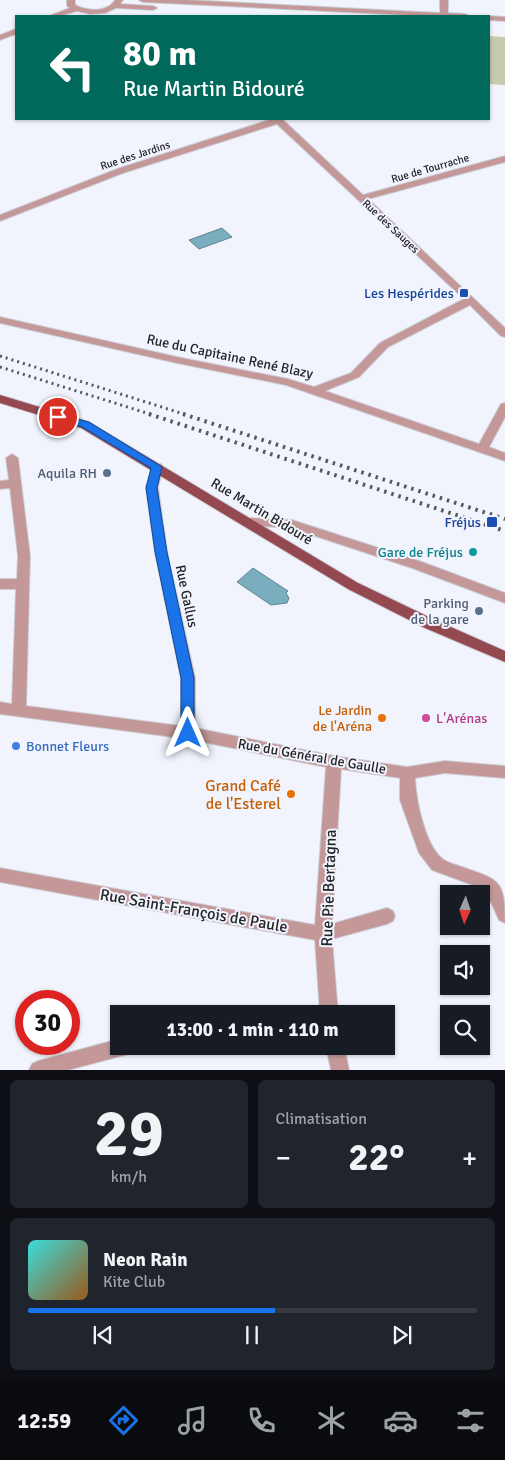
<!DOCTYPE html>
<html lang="fr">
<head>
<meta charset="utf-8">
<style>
  body { margin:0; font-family:Signika,sans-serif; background:#20242c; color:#f1f3f6; height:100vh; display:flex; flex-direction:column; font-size:19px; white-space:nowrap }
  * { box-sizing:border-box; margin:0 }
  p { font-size:16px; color:#9ea1a6 }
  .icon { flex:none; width:28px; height:28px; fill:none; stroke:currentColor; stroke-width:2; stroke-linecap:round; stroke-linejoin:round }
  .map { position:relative; height:1070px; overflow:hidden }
  .sheet { display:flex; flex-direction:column; gap:10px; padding:10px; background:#0d0f14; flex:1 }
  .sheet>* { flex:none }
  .banner { position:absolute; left:15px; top:15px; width:475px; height:105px; border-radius:0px; box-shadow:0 1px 4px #0004; background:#00695c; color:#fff; overflow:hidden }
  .needle { width:32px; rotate:183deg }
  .tools { position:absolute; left:440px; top:885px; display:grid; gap:10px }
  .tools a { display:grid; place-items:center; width:50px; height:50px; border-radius:0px; background:#171b24; box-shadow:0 1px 4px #0004; font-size:25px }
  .speed { position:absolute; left:15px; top:990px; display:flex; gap:10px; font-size:25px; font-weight:700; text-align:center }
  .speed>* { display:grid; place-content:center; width:65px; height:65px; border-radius:50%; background:#171b24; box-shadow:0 1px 4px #0004; line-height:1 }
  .speed .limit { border:8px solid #d22; background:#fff; color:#111 }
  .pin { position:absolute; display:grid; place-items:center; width:42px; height:42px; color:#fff; margin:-21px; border:2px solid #fff; border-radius:50%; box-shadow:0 1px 5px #0007 }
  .me { position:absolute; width:55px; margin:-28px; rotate:0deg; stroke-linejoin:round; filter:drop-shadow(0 0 4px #0008) }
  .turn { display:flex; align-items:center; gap:18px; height:105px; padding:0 25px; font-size:22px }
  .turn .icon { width:65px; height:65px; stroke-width:2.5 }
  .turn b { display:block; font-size:35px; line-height:42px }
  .big { font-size:38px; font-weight:700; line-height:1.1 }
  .sheet .widget { flex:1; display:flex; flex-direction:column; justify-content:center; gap:8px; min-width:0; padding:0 18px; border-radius:8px; background:#20242c }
  .sheet .dial { align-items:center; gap:0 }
  .dial b { font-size:65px; line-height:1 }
  .song { display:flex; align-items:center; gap:15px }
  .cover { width:60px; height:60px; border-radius:8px; background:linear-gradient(135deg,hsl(180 70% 55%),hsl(30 70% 35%)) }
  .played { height:5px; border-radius:2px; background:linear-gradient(90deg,#1a73e8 55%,#363941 55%) }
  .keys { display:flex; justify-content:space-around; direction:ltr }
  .heat { display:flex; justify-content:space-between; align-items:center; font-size:28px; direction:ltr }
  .sheet .tiles { flex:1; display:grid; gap:10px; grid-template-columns:1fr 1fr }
  .widget:last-child { grid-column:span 2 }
  .trip { position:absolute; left:110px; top:1005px; width:285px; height:50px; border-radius:0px; background:#171b24; box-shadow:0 1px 4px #0004; font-weight:700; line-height:50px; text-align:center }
  .dock { display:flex; height:80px; justify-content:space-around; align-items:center; background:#090b0e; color:#9ea1a6 }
  .dock .icon { width:35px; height:35px }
  .dock .selected { color:#1a73e8 }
  .dock b { font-size:22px; color:#f1f3f6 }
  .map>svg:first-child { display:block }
</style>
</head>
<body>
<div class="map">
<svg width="505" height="1070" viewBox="0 0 505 1070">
  <rect width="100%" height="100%" fill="#f2f4fd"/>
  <path fill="#c5cbad" d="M489,36L505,37V85L489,84Z"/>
  <g fill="#7aadbd" stroke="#608490">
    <path d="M222,228L232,237L199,249L189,240Z"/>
    <path d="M253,568L288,591L286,593L289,598L287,603L271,605L237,582Z"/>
  </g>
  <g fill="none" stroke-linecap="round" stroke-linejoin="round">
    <defs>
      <g id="minor">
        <path d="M67,0H75V5C87,11 107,13 115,0H123L120,4L153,6L157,8L153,10L116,8L105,13L90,14L77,11L59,16H49L70,8L67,6Z"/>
        <path d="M139,0H186L440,13V0H448V13L465,14L469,16H426L143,2Z"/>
        <path d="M487,16H489L505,17V21L489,20Z"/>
        <path d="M16,29V34L0,40V35Z"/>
        <path d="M272,119H282L363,195L505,156V162L368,199L505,328V337L501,336L470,305L388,347L359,377L325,391L479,444L501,404L505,403V417L489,447L505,453V461L286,385L177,363L0,323V317L177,357L288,379L314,387L351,373L380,343L464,299L277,124L123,173L0,221V215L117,169Z"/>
        <path d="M12,454L18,458L30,556L26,706L181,726V678L155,552L146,487L153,464H161L163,467L158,487L167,552L195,678V728L334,756L407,767L445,761L505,766V778L445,773L415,778C416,800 425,847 444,860C449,863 457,865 462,867C500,880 505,880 505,923L499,920L491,902L481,888L432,870L419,853L400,800V778L341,769L332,924L387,908L393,911L395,916L393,921L387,924L332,939L338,1014H320L315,940L0,882V868L315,925L326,767L188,739L0,714V702L12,704L16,589H0V579H17L18,556L10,488L0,489V481L9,480L6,458Z"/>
        <path d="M250,518L292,520L422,562L505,593V603L412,568L291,528L246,525L244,522L246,519Z"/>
        <path d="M119,1039V1046H139L136,1052L68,1070H29L32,1064L38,1061Z"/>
        <path d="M326,1046H344L349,1070H331Z"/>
      </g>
      <path id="major" d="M0,395L89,422L358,583L435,620L505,651V662L425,628L348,589L81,428L0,403Z"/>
    </defs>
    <use href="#minor" stroke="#cdcfd7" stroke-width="2"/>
    <use href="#major" stroke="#cdcfd7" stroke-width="2"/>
    <use href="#minor" fill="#c49899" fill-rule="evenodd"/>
    <use href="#major" fill="#944950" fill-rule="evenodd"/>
    <g stroke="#57585d" stroke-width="3" stroke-dasharray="2 4" stroke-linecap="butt">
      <path d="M0,356L187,415"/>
      <path d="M0,367L153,415"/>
    </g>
    <g stroke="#57585d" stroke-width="4" stroke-dasharray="2.5 5" stroke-linecap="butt">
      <path d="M149,414L505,531"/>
      <path d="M183,414L505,519"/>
    </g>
  </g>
  <path fill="#1a73e8" stroke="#114b97" d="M58,414L89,422L162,467L157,488L167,552L194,678V733L192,737H183L181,733V678L155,552L146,488L151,468L82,427L54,420V415Z"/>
  <g fill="#1a4fb4" stroke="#f2f4fd" stroke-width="2">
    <rect x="459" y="288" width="10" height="10" rx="2.5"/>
    <rect x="486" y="516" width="12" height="12" rx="2.5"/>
  </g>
  <g fill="#5c6f8a" stroke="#f2f4fd" stroke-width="2">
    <circle cx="107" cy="473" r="5"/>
    <circle cx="479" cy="611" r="5"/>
  </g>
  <circle fill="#0f9aa8" stroke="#f2f4fd" stroke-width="2" cx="473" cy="552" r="5"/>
  <g fill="#e8710a" stroke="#f2f4fd" stroke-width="2">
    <circle cx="382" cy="718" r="5"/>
    <circle cx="291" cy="794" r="5"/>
  </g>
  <circle fill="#d1479c" stroke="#f2f4fd" stroke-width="2" cx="426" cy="718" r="5"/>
  <circle fill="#3f7fe0" stroke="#f2f4fd" stroke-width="2" cx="16" cy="746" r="5"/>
  <g text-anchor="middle" stroke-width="4" stroke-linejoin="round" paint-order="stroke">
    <g font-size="11" fill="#242528" stroke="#f2f4fd">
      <text transform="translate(135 155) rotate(-18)" y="4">Rue des Jardins</text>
      <text transform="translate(430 168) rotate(-16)" y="4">Rue de Tourrache</text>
      <text transform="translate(391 226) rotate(43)" y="4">Rue des Sauges</text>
    </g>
    <g font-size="14" fill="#164399" stroke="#f2f4fd" text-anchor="end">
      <text x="454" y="298">Les Hespérides</text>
      <text x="481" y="527">Fréjus</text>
    </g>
    <g font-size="14" fill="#242528" stroke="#f2f4fd">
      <text transform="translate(230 356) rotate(12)" y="5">Rue du Capitaine René Blazy</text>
      <text transform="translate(262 511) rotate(31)" y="5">Rue Martin Bidouré</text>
      <text transform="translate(187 596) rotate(78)" y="5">Rue Gallus</text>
      <text transform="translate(312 756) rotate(10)" y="5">Rue du Général de Gaulle</text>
    </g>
    <g font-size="14" fill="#4e5e75" stroke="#f2f4fd" text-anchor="end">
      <text x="97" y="478">Aquila RH</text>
      <text x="469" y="608">Parking<tspan x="469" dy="16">de la gare</tspan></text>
    </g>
    <g font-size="14" fill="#0d838f" stroke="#f2f4fd" text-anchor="end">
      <text x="463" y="557">Gare de Fréjus</text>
    </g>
    <g font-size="14" fill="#c56008" stroke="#f2f4fd" text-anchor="end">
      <text x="372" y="715">Le Jardin<tspan x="372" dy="16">de l'Aréna</tspan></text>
    </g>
    <g font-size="14" fill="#b23c85" stroke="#f2f4fd" text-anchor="start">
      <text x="436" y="723">L'Arénas</text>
    </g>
    <g font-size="14" fill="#366cbe" stroke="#f2f4fd" text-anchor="start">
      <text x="26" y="751">Bonnet Fleurs</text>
    </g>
    <g font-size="16" fill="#c56008" stroke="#f2f4fd" text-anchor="end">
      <text x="281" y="791">Grand Café<tspan x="281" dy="18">de l'Esterel</tspan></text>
    </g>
    <g font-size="16" fill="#242528" stroke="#f2f4fd">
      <text transform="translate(328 888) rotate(-88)" y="6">Rue Pie Bertagna</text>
      <text transform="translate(194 910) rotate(10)" y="6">Rue Saint-François de Paule</text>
    </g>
  </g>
</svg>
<div class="tools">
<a><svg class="needle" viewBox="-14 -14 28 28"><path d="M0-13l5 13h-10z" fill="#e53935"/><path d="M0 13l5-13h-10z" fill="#9ea1a6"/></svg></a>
<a><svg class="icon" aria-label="sound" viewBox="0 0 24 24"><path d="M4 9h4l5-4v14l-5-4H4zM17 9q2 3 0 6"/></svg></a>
<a><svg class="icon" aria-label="search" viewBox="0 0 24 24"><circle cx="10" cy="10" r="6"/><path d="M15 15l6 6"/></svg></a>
</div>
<div class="speed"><div class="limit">30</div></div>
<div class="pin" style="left:58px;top:417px;background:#d93025"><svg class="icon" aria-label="arrive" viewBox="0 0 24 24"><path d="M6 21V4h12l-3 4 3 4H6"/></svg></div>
<svg class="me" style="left:188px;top:733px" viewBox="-20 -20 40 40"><path d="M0-17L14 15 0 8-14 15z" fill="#1a73e8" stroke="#fff" stroke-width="4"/></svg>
<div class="trip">13:00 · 1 min · 110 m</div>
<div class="banner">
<div class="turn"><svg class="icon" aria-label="left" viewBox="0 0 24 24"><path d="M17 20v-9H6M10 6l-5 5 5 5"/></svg><div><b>80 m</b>Rue Martin Bidouré</div></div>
</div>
</div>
<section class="sheet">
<div class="tiles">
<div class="widget dial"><b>29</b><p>km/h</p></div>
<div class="widget"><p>Climatisation</p>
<div class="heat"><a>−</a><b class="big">22°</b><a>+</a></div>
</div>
<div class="widget">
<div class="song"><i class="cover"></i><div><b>Neon Rain</b><p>Kite Club</p></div></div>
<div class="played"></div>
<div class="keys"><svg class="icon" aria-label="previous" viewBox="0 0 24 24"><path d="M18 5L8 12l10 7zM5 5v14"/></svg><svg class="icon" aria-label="pause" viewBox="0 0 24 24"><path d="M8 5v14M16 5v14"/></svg><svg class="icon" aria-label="next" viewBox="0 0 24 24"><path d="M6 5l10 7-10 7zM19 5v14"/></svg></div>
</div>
</div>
</section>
<nav class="dock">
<b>12:59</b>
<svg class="icon selected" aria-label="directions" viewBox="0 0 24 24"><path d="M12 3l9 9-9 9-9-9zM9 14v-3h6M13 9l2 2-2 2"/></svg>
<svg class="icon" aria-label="music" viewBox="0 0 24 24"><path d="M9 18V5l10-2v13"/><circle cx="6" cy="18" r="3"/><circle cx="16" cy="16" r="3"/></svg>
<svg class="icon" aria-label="phone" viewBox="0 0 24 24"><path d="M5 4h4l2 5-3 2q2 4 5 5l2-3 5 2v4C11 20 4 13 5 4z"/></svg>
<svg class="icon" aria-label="climate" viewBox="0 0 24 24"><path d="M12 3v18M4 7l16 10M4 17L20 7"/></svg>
<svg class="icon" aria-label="car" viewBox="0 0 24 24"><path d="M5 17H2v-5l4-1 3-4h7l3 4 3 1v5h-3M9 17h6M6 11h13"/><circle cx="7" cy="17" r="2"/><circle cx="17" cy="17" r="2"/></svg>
<svg class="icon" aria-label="filters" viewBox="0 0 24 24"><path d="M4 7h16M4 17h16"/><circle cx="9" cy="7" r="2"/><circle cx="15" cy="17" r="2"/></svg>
</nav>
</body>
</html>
